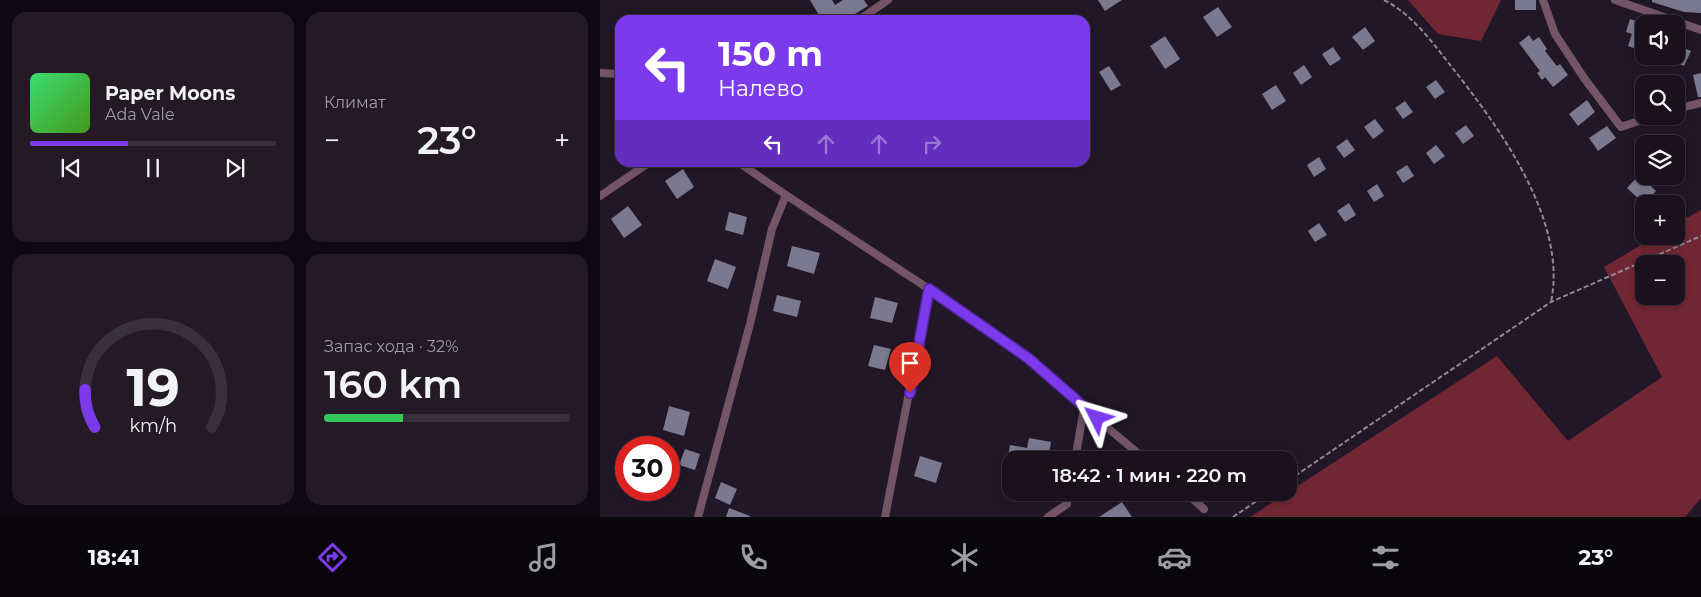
<!DOCTYPE html>
<html lang="ru">
<head>
<meta charset="utf-8">
<style>
  body { margin:0; font-family:Montserrat,sans-serif; background:#231a26; color:#f1f3f6; height:100vh; display:flex; flex-direction:column; font-size:19px; white-space:nowrap }
  * { box-sizing:border-box; margin:0 }
  p { font-size:16px; color:#9f9da4 }
  .icon { flex:none; width:28px; height:28px; fill:none; stroke:currentColor; stroke-width:2; stroke-linecap:round; stroke-linejoin:round }
  .map { position:relative; flex:1; overflow:hidden }
  .side { display:flex; flex-direction:column; gap:12px; padding:12px; background:#0e0910; width:600px }
  .side>* { flex:none }
  .guide { position:absolute; left:15px; top:15px; width:475px; height:152px; border-radius:15px; box-shadow:0 2px 8px #0003,0 0 0 1px #38313b; background:#7c3aed; color:#fff; overflow:hidden }
  .tools { position:absolute; left:1035px; top:15px; display:grid; gap:10px }
  .tools a { display:grid; place-items:center; width:50px; height:50px; border-radius:10px; background:#1a111d; box-shadow:0 2px 8px #0003,0 0 0 1px #38313b; font-size:25px }
  .speed { position:absolute; left:15px; top:436px; display:flex; gap:10px; font-size:25px; font-weight:700; text-align:center }
  .speed>* { display:grid; place-content:center; width:65px; height:65px; border-radius:50%; background:#1a111d; box-shadow:0 2px 8px #0003,0 0 0 1px #38313b; line-height:1 }
  .speed .limit { border:8px solid #d22; background:#fff; color:#111 }
  .pin { position:absolute; display:grid; place-items:center; width:42px; height:42px; color:#fff; margin:-51px -21px; border-radius:50% 50% 50% 0; rotate:-45deg; box-shadow:0 0 5px #0007 }
  .pin .icon { rotate:45deg }
  .me { position:absolute; width:55px; margin:-28px; rotate:310deg; stroke-linejoin:round; filter:drop-shadow(0 0 4px #0008) }
  .turn { display:flex; align-items:center; gap:18px; height:105px; padding:0 20px; font-size:22px }
  .turn .icon { width:65px; height:65px; stroke-width:2.5 }
  .turn b { display:block; font-size:35px; line-height:42px }
  .lanes { display:flex; align-items:center; height:48px; padding:0 20px; background:#0003; justify-content:center; gap:25px; direction:ltr }
  .lanes .off { opacity:.35 }
  .big { font-size:38px; font-weight:600; line-height:1.1 }
  .side .widget { flex:1; display:flex; flex-direction:column; justify-content:center; gap:8px; min-width:0; padding:0 18px; border-radius:15px; background:#231a26 }
  .side .dial { align-items:center; gap:0 }
  .dial svg { height:130px; overflow:visible; fill:none; stroke:#38313b; stroke-width:7; stroke-linecap:round; text-anchor:middle }
  .dial text { fill:#f1f3f6; stroke:none }
  .song { display:flex; align-items:center; gap:15px }
  .cover { width:60px; height:60px; border-radius:8px; background:linear-gradient(135deg,hsl(140 70% 55%),hsl(100 70% 35%)) }
  .played { height:5px; border-radius:2px; background:linear-gradient(90deg,#7c3aed 40%,#38313b 40%) }
  .keys { display:flex; justify-content:space-around; direction:ltr }
  .heat { display:flex; justify-content:space-between; align-items:center; font-size:28px; direction:ltr }
  .charge { height:8px; border-radius:4px; background:linear-gradient(90deg,#34c759 32%,#38313b 0) }
  .side .tiles { flex:1; display:grid; gap:12px; grid-template-columns:repeat(2,1fr) }
  .trip { position:absolute; left:402px; top:451px; width:295px; height:50px; border-radius:15px; background:#1a111d; box-shadow:0 2px 8px #0003,0 0 0 1px #38313b; font-weight:600; line-height:50px; text-align:center }
  .tab-bar { display:flex; height:80px; justify-content:space-around; align-items:center; background:#0a070c; color:#9f9da4 }
  .tab-bar .icon { width:35px; height:35px }
  .tab-bar .on { color:#7c3aed }
  .tab-bar b { font-size:22px; color:#f1f3f6 }
  main { display:flex; flex:1; min-height:0 }
  .map>svg:first-child { display:block }
</style>
</head>
<body>
<main>
<section class="side">
<div class="tiles">
<div class="widget">
<div class="song"><i class="cover"></i><div><b>Paper Moons</b><p>Ada Vale</p></div></div>
<div class="played"></div>
<div class="keys"><svg class="icon" aria-label="previous" viewBox="0 0 24 24"><path d="M18 5L8 12l10 7zM5 5v14"/></svg><svg class="icon" aria-label="pause" viewBox="0 0 24 24"><path d="M8 5v14M16 5v14"/></svg><svg class="icon" aria-label="next" viewBox="0 0 24 24"><path d="M6 5l10 7-10 7zM19 5v14"/></svg></div>
</div>
<div class="widget"><p>Климат</p>
<div class="heat"><a>−</a><b class="big">23°</b><a>+</a></div>
</div>
<div class="widget dial"><svg viewBox="0 0 100 80">
<path d="M14 69A42 42 0 1 1 86 69"/>
<path d="M14 69A42 42 0 0 1 8 46" stroke="#7c3aed"/>
<text x="50" y="56" font-size="32" font-weight="700">19</text>
<text x="50" y="72" font-size="11">km/h</text>
</svg></div>
<div class="widget"><p>Запас хода · 32%</p><b class="big">160 km</b><div class="charge"></div></div>
</div>
</section>
<div class="map">
<svg width="1101" height="517" viewBox="0 0 1101 517">
  <rect width="100%" height="100%" fill="#221727"/>
  <g fill="#712733" fill-rule="evenodd">
    <path d="M808,0H901L881,41L838,34Z"/>
    <path d="M1101,210V498L1085,517H650L897,356L968,441L1062,377L1004,267L1056,236H1076V224ZM1044,264H1076V296H1044Z"/>
  </g>
  <g fill="#7a798f">
    <path d="M210,0H232L235,5L243,0H264L268,6L245,20H222Z"/>
    <path d="M498,0H522L505,11Z"/>
    <rect x="915" y="0" width="21" height="10"/>
    <path d="M1052,0H1101V13L1084,12L1052,2Z"/>
    <path d="M618,7L632,27L617,37L603,17Z"/>
    <path d="M1030,19L1044,24L1042,51L1028,46L1032,34L1026,32Z"/>
    <path d="M765,27L775,41L763,50L752,37Z"/>
    <path d="M929,35L933,41L939,37L947,49L945,51L957,66L960,64L968,75L953,87L945,77L942,80L937,73L940,71L919,43Z"/>
    <path d="M565,36L580,59L565,69L550,46Z"/>
    <path d="M1076,45L1091,51L1084,66L1062,56H1076Z"/>
    <path d="M733,47L741,59L730,66L722,54Z"/>
    <path d="M704,65L712,77L701,85L693,73Z"/>
    <path d="M509,66L521,85L511,91L499,72Z"/>
    <path d="M1101,73V97H1098L1093,75Z"/>
    <path d="M836,80L845,92L835,99L826,87Z"/>
    <path d="M676,85L686,101L672,110L662,94Z"/>
    <path d="M987,100L995,112L978,126L969,114Z"/>
    <path d="M805,101L813,112L803,119L795,108Z"/>
    <path d="M775,119L784,131L773,139L764,127Z"/>
    <path d="M866,125L874,136L863,144L855,133Z"/>
    <path d="M1007,126L1016,138L998,151L989,138Z"/>
    <path d="M1065,135L1067,144H1041V141Z"/>
    <path d="M747,139L755,150L744,158L736,147Z"/>
    <path d="M836,145L845,156L834,164L826,153Z"/>
    <path d="M719,157L726,169L714,177L707,165Z"/>
    <path d="M807,165L814,176L803,183L796,172Z"/>
    <path d="M83,169L94,187L77,199L65,181Z"/>
    <path d="M1039,175L1056,191L1044,204L1027,188Z"/>
    <path d="M777,184L784,196L774,202L767,191Z"/>
    <path d="M749,203L756,215L745,222L737,211Z"/>
    <path d="M28,206L42,225L24,238L11,219Z"/>
    <path d="M129,212L147,217L143,235L125,230Z"/>
    <path d="M719,223L727,235L715,242L708,231Z"/>
    <path d="M192,246L220,253L214,274L187,266Z"/>
    <path d="M115,259L136,267L128,289L107,281Z"/>
    <path d="M177,295L201,301L197,317L173,311Z"/>
    <path d="M275,297L298,303L292,323L270,318Z"/>
    <path d="M274,345L291,349L285,370L268,366Z"/>
    <path d="M69,406L90,412L84,436L63,430Z"/>
    <path d="M429,438L451,442L448,460L408,458L410,445L427,448Z"/>
    <path d="M85,449L100,454L95,470L79,465Z"/>
    <path d="M320,456L342,463L336,483L314,476Z"/>
    <path d="M121,482L137,489L130,505L115,498Z"/>
    <path d="M522,502L532,517H499Z"/>
    <path d="M129,508L150,516V517H126Z"/>
  </g>
  <g fill="none" stroke-linecap="round" stroke-linejoin="round">
    <g stroke="#908795" stroke-width="2" stroke-dasharray="5 2.5" stroke-linecap="butt">
      <path d="M784,0C812,14 832,42 851,66C899,127 968,221 951,302"/>
      <path d="M689,480L951,302L1101,236"/>
      <path d="M633,517L670,492"/>
    </g>
    <g stroke="#745566" stroke-width="8">
      <path d="M943,0L955,34L984,78L1021,127L1054,116"/>
      <path d="M1015,0L1101,30"/>
      <path d="M259,20L288,0"/>
      <path d="M0,73L20,74"/>
      <path d="M1076,109L1101,103"/>
      <path d="M186,195L329,289L285,517"/>
      <path d="M0,196L50,162"/>
      <path d="M329,289L428,358L484,408L475,460"/>
      <path d="M484,408L546,460"/>
      <path d="M585,492L604,509"/>
      <path d="M98,517L150,324L172,229L186,195L138,162"/>
      <path d="M448,517L467,504L469,492"/>
    </g>
  </g>
  <g fill="none" stroke-linecap="round" stroke-linejoin="round">
    <defs>
      <path id="route" d="M310,393L329,289L428,358L497,418"/>
    </defs>
    <use href="#route" stroke="#51269a" stroke-width="12"/>
    <use href="#route" stroke="#7c3aed" stroke-width="9"/>
  </g>
</svg>
<div class="tools">
<a><svg class="icon" aria-label="sound" viewBox="0 0 24 24"><path d="M4 9h4l5-4v14l-5-4H4zM17 9q2 3 0 6"/></svg></a>
<a><svg class="icon" aria-label="search" viewBox="0 0 24 24"><circle cx="10" cy="10" r="6"/><path d="M15 15l6 6"/></svg></a>
<a><svg class="icon" aria-label="layers" viewBox="0 0 24 24"><path d="M12 4l9 5-9 5-9-5zM3 14l9 5 9-5"/></svg></a>
<a>+</a>
<a>−</a>
</div>
<div class="speed"><div class="limit">30</div></div>
<div class="pin" style="left:310px;top:393px;background:#d93025"><svg class="icon" aria-label="arrive" viewBox="0 0 24 24"><path d="M6 21V4h12l-3 4 3 4H6"/></svg></div>
<svg class="me" style="left:497px;top:418px" viewBox="-20 -20 40 40"><path d="M0-17L14 15 0 8-14 15z" fill="#7c3aed" stroke="#fff" stroke-width="4"/></svg>
<div class="trip">18:42 · 1 мин · 220 m</div>
<div class="guide">
<div class="turn"><svg class="icon" aria-label="left" viewBox="0 0 24 24"><path d="M17 20v-9H6M10 6l-5 5 5 5"/></svg><div><b>150 m</b>Налево</div></div>
<div class="lanes"><svg class="icon" aria-label="left" viewBox="0 0 24 24"><path d="M17 20v-9H6M10 6l-5 5 5 5"/></svg><svg class="icon off" aria-label="ahead" viewBox="0 0 24 24"><path d="M12 20V5M6 11l6-6 6 6"/></svg><svg class="icon off" aria-label="ahead" viewBox="0 0 24 24"><path d="M12 20V5M6 11l6-6 6 6"/></svg><svg class="icon off" aria-label="right" viewBox="0 0 24 24"><path d="M7 20v-9h11M14 6l5 5-5 5"/></svg></div>
</div>
</div>
</main>
<nav class="tab-bar">
<b>18:41</b>
<svg class="icon on" aria-label="directions" viewBox="0 0 24 24"><path d="M12 3l9 9-9 9-9-9zM9 14v-3h6M13 9l2 2-2 2"/></svg>
<svg class="icon" aria-label="music" viewBox="0 0 24 24"><path d="M9 18V5l10-2v13"/><circle cx="6" cy="18" r="3"/><circle cx="16" cy="16" r="3"/></svg>
<svg class="icon" aria-label="phone" viewBox="0 0 24 24"><path d="M5 4h4l2 5-3 2q2 4 5 5l2-3 5 2v4C11 20 4 13 5 4z"/></svg>
<svg class="icon" aria-label="climate" viewBox="0 0 24 24"><path d="M12 3v18M4 7l16 10M4 17L20 7"/></svg>
<svg class="icon" aria-label="car" viewBox="0 0 24 24"><path d="M5 17H2v-5l4-1 3-4h7l3 4 3 1v5h-3M9 17h6M6 11h13"/><circle cx="7" cy="17" r="2"/><circle cx="17" cy="17" r="2"/></svg>
<svg class="icon" aria-label="filters" viewBox="0 0 24 24"><path d="M4 7h16M4 17h16"/><circle cx="9" cy="7" r="2"/><circle cx="15" cy="17" r="2"/></svg>
<b>23°</b>
</nav>
</body>
</html>
